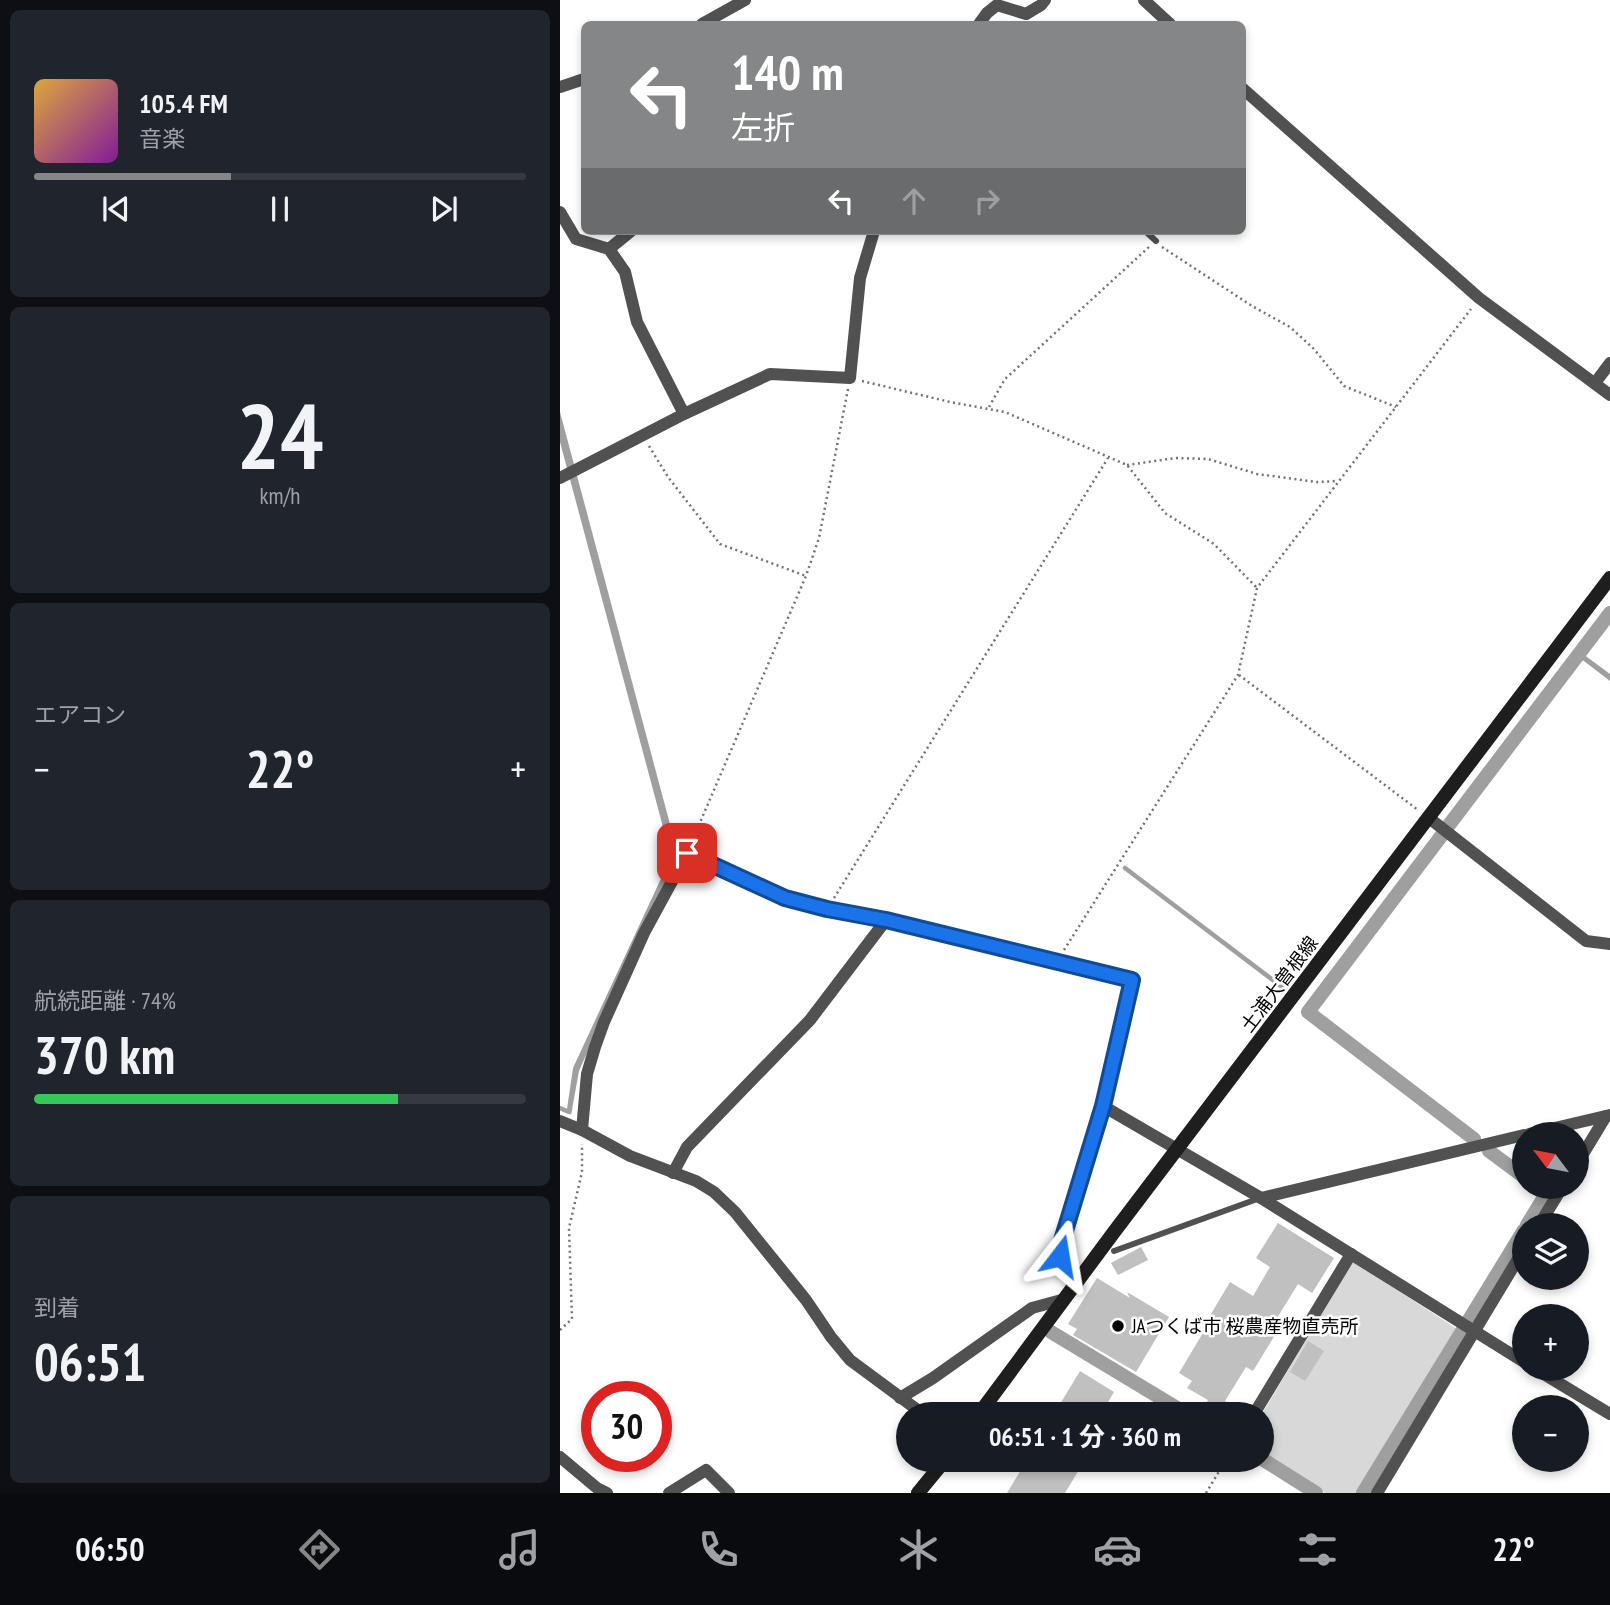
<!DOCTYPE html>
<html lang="ja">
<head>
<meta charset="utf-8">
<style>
  body { margin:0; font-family:"PT Sans Narrow","Noto Sans JP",sans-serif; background:#20242c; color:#f1f3f6; height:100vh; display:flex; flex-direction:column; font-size:26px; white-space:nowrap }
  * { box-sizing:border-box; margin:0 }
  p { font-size:23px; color:#9ea1a6 }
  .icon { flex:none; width:38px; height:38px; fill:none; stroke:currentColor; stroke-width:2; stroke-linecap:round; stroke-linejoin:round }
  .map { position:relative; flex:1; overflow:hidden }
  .side { display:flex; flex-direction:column; gap:10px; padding:10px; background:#0d0f14; width:560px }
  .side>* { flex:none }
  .hud { position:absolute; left:21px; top:21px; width:665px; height:214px; border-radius:10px; box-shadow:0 4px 10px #0003; background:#858687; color:#fff; overflow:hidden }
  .needle { width:46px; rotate:302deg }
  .buttons { position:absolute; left:952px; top:1122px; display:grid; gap:14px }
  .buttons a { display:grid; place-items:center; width:77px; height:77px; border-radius:50%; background:#171b24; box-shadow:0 4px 10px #0003; font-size:35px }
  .speed { position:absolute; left:21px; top:1381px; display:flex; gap:14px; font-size:35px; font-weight:700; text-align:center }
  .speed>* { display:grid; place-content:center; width:91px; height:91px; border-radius:50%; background:#171b24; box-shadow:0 4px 10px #0003; line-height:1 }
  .speed .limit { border:10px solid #d22; background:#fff; color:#111 }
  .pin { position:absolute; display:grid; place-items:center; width:60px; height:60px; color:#fff; margin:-30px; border-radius:14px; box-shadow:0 4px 10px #0006 }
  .me { position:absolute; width:77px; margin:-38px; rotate:14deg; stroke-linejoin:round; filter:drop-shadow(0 0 5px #0008) }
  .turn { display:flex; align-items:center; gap:24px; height:147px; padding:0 35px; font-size:32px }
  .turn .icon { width:91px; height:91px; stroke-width:2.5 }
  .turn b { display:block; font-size:49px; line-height:60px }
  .lanes { display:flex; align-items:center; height:66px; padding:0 35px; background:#0003; justify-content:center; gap:35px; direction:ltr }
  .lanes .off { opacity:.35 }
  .big { font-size:52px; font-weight:700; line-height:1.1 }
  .side .widget { flex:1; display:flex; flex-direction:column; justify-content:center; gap:10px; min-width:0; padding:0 24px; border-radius:10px; background:#20242c }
  .side .dial { align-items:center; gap:0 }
  .dial b { font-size:91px; line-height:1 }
  .song { display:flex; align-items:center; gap:21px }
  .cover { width:84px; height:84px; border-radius:10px; background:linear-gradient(135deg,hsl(40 70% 55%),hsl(290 70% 35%)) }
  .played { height:7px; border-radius:4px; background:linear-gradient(90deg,#858687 40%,#363941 40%) }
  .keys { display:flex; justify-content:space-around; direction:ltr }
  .heat { display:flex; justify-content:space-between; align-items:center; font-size:38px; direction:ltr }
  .charge { height:10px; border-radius:5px; background:linear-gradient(90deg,#34c759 74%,#363941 0) }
  .trip { position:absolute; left:336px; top:1402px; width:378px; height:70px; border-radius:35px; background:#171b24; box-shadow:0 4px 10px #0003; font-weight:700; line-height:70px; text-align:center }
  .menu { display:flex; height:112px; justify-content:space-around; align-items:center; background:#090b0e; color:#9ea1a6 }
  .menu .icon { width:49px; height:49px }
  .menu .on { color:#858687 }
  .menu b { font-size:32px; color:#f1f3f6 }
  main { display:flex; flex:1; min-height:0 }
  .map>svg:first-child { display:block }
</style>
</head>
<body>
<main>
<section class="side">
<div class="widget">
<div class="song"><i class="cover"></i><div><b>105.4 FM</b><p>音楽</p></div></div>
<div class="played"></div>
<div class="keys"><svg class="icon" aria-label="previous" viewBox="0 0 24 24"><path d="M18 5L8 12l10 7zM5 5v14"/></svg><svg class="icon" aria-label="pause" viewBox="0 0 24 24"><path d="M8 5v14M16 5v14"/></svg><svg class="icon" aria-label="next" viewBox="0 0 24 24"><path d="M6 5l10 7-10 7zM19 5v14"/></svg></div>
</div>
<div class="widget dial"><b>24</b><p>km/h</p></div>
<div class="widget"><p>エアコン</p>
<div class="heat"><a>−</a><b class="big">22°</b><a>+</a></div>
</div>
<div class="widget"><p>航続距離 · 74%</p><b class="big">370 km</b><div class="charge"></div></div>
<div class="widget"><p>到着</p><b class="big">06:51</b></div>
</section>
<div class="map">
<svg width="1050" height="1493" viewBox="0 0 1050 1493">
  <rect width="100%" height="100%" fill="#fff"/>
  <path fill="#d8d8d8" d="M793,1261L897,1329L798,1493H765L702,1454V1414Z"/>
  <g fill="#9f9f9f">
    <path d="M0,412L119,858L54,992L19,1071L11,1115L7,1109L13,1068L111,857L0,442Z"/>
    <path d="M1050,607V618L1023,654L1050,674V681L1020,658L1016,652Z"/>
  </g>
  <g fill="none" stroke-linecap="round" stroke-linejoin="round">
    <g stroke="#9f9f9f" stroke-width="4.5">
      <path d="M565,868L722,987"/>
      <path d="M0,1108L9,1112L10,1109"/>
    </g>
    <g stroke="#9f9f9f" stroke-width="14">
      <path d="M889,825L1050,613"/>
      <path d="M882,835L748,1012L914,1139"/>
      <path d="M929,1151L964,1177"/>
      <path d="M967,1225L986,1194L976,1186"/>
      <path d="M491,1332L627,1414"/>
      <path d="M702,1459L756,1493"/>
      <path d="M803,1493L964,1230"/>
    </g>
  </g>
  <g fill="#c0c0c0">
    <path d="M718,1223L774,1258L752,1293L738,1284L709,1331L715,1335L693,1371L686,1367L665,1401L672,1405L666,1414H660L645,1405L648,1400L627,1388L632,1381L619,1373L650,1321L648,1319L670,1282L693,1296L710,1267L696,1258Z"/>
    <path d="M581,1247L588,1260L558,1275L551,1263Z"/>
    <path d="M537,1278L570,1298L567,1292L609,1317L576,1372L513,1335L517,1329L508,1324Z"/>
    <path d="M748,1341L764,1351L745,1381L730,1372Z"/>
    <path d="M520,1371L554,1392L541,1414H494Z"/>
    <path d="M467,1460H525L505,1493H447Z"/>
  </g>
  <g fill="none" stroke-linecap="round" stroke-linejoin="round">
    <g stroke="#737373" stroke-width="2.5" stroke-dasharray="2 3.5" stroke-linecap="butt">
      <path d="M602,247L692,306L730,327L754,349L784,386L836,407"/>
      <path d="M302,381L390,402L445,412L567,465L605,513L654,544L697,588"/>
      <path d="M429,407L445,379L589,247"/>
      <path d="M89,446L108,477L160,544L246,576"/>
      <path d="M567,465L616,458L648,459L697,474L757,482L777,481"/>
      <path d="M679,675L858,810"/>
      <path d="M132,841L246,576L259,538L288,389"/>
      <path d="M274,898L548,458"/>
      <path d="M504,950L678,675L697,588L911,309"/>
      <path d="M0,1330L12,1319L9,1228L22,1172V1144"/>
      <path d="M646,1493L666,1460"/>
    </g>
    <g stroke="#515151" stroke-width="6">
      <path d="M585,231L596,241"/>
      <path d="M554,1251L700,1198"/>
    </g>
    <g stroke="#515151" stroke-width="12">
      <path d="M584,0L610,24"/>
      <path d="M142,24L185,0"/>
      <path d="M419,24L427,13L437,5L466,14L481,5L485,0"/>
      <path d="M0,87L24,79"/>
      <path d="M682,88L919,298L1050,395"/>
      <path d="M0,212L16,239L49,249L65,272L77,322L124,414"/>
      <path d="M49,249L71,231"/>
      <path d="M1035,383L1050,363"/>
      <path d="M0,478L124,414L210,374L290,378L300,278L314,231"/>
      <path d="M869,818L1026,941L1050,944"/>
      <path d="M543,1106L701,1198L964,1362"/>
      <path d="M0,1121L22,1130L70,1156L136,1181L154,1192L175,1212L246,1300L271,1337L290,1360L363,1414"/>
      <path d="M22,1130L27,1074L35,1047L44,1022L84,933L127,854L225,898L267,909L326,920L572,980L543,1106L501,1247C500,1262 509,1269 519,1280"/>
      <path d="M969,1134L1050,1115"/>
      <path d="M1017,1164L1046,1116"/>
      <path d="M113,1173L127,1147L250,1020L326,920"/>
      <path d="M701,1198L964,1135"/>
      <path d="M979,1225L1003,1186"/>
      <path d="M974,1368L1050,1414"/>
      <path d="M340,1398L373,1378L472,1308L505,1299"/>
      <path d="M694,1414L791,1254"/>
      <path d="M0,1457L37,1488L47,1493"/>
      <path d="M109,1493L146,1470L169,1493"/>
      <path d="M817,1493L964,1249"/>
    </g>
    <g stroke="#1e1e1e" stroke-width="14">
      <path d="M419,1414L554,1232L1050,578"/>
      <path d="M358,1493L385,1460"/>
    </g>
  </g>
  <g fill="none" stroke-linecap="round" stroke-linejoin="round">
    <defs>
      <path id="route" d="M127,853L225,898L267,909L326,920L572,980L543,1106L500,1247V1256"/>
    </defs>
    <use href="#route" stroke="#114b97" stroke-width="18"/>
    <use href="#route" stroke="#1a73e8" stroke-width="12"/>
  </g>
  <circle fill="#000" stroke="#fff" stroke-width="2.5" cx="558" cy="1326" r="7"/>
  <g text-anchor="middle" stroke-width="5" stroke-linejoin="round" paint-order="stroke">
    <g font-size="19" fill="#000" stroke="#fff">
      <text transform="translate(719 984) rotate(-53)" y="7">土浦大曽根線</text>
    </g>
    <g font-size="19" fill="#000" stroke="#fff" text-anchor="start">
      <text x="572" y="1333">JAつくば市 桜農産物直売所</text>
    </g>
  </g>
</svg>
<div class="buttons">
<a><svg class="needle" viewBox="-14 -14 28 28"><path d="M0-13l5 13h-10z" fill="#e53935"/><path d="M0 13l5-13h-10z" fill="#9ea1a6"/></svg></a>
<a><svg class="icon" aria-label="layers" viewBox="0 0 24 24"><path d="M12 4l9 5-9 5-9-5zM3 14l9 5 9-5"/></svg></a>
<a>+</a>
<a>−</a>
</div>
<div class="speed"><div class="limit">30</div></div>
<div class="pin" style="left:127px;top:853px;background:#d93025"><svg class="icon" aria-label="arrive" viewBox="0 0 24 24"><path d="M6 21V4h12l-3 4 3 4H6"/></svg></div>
<svg class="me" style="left:500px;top:1256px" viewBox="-20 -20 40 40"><path d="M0-17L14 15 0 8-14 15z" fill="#1a73e8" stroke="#fff" stroke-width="4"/></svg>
<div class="trip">06:51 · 1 分 · 360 m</div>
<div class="hud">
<div class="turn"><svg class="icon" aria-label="left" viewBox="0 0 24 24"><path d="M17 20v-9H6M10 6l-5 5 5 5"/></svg><div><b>140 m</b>左折</div></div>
<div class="lanes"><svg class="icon" aria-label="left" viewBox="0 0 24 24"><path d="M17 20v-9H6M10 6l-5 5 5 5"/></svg><svg class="icon off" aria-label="ahead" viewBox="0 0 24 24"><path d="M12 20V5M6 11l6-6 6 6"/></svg><svg class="icon off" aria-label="right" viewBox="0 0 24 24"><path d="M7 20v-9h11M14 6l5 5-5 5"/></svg></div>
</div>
</div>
</main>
<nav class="menu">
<b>06:50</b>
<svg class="icon on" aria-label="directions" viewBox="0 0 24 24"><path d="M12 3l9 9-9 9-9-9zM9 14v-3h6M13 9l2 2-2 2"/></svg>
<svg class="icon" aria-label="music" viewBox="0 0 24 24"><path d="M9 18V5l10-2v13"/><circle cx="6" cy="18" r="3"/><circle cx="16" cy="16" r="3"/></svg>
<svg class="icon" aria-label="phone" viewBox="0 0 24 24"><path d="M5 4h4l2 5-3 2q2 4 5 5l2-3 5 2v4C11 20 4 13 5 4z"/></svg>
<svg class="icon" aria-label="climate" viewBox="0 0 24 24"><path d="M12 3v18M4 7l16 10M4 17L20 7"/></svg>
<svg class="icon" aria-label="car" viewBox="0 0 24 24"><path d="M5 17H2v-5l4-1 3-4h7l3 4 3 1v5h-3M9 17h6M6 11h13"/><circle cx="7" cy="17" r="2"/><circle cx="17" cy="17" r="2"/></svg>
<svg class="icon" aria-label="filters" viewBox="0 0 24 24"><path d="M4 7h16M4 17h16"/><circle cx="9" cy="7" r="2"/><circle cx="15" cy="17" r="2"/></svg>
<b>22°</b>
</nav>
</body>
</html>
